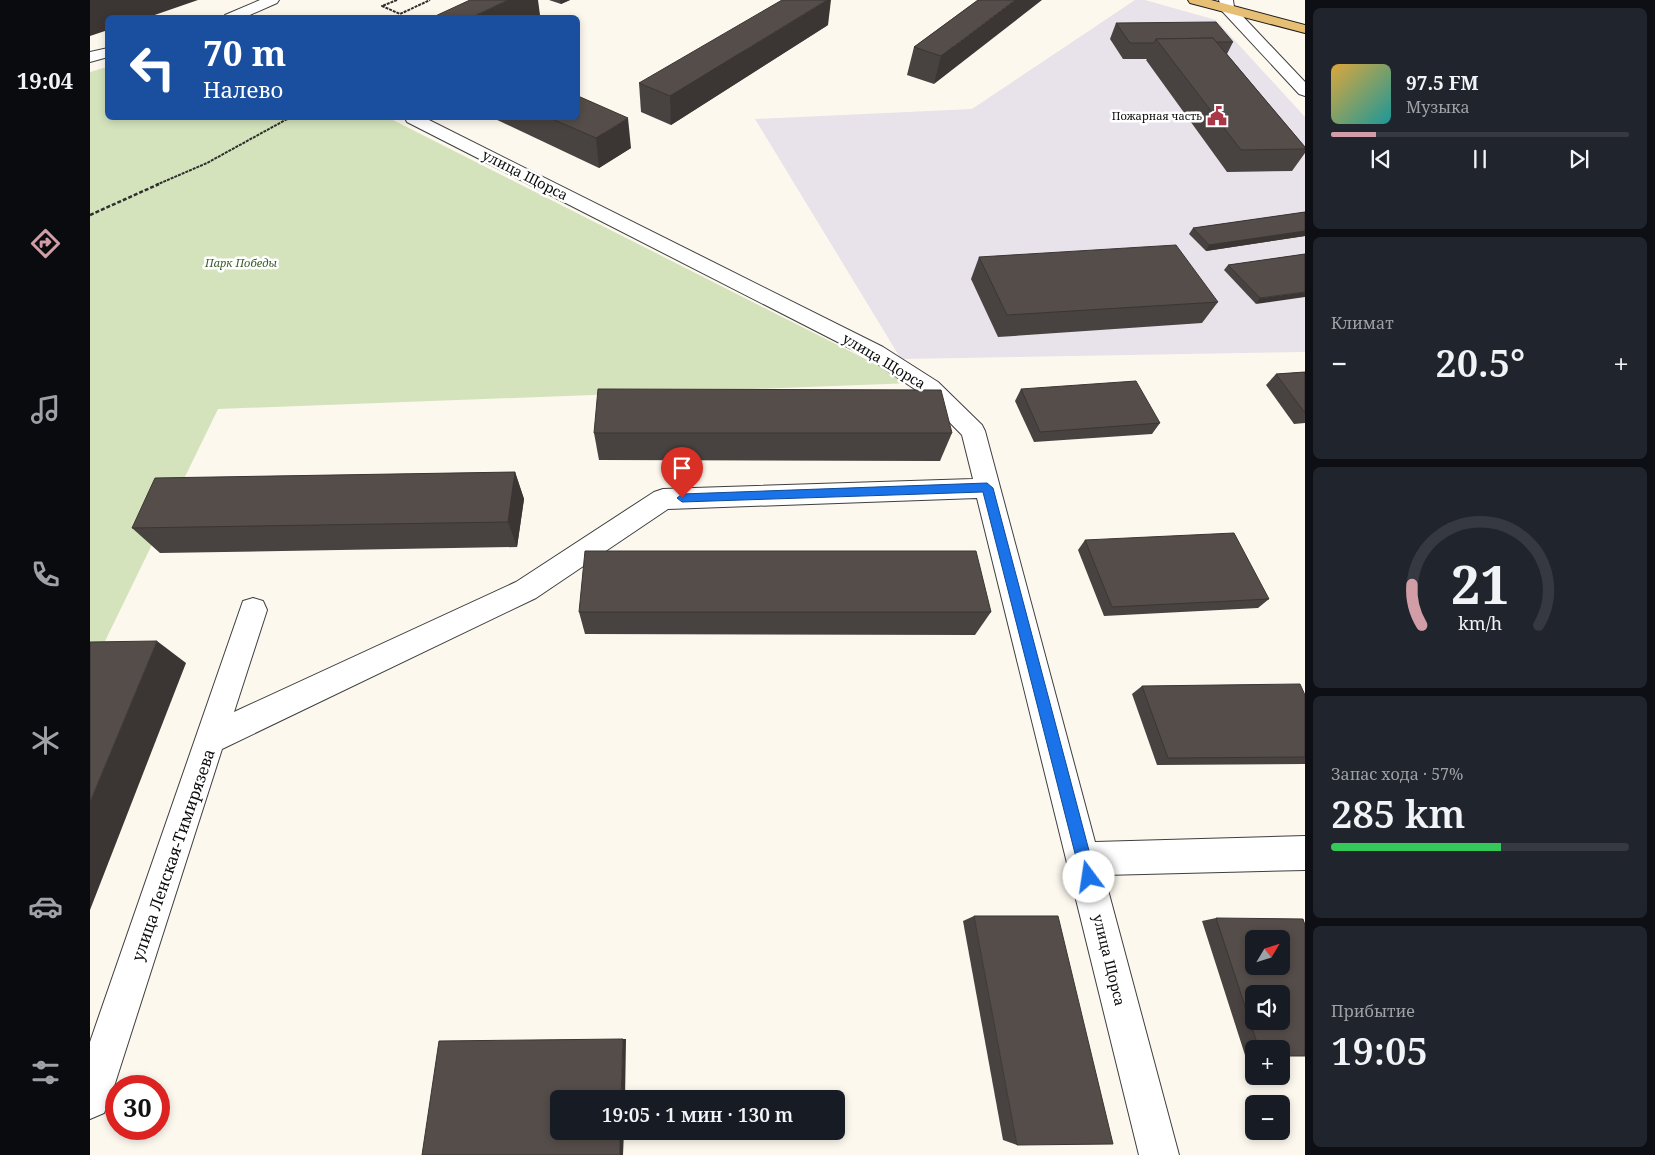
<!DOCTYPE html>
<html lang="ru">
<head>
<meta charset="utf-8">
<style>
  body { margin:0; font-family:"Noto Serif",serif; background:#20242c; color:#f1f3f6; height:100vh; display:flex; flex-direction:column; font-size:19px; white-space:nowrap }
  * { box-sizing:border-box; margin:0 }
  p { font-size:16px; color:#9ea1a6 }
  .icon { flex:none; width:28px; height:28px; fill:none; stroke:currentColor; stroke-width:2; stroke-linecap:round; stroke-linejoin:round }
  .map { position:relative; flex:1; overflow:hidden }
  .side { display:flex; flex-direction:column; gap:8px; padding:8px; background:#0d0f14; width:350px }
  .side>* { flex:none }
  .hud { position:absolute; left:15px; top:15px; width:475px; height:105px; border-radius:8px; box-shadow:0 2px 8px #0003; background:#1a4fa0; color:#fff; overflow:hidden }
  .needle { width:32px; rotate:52deg }
  .buttons { position:absolute; left:1155px; top:930px; display:grid; gap:10px }
  .buttons a { display:grid; place-items:center; width:45px; height:45px; border-radius:8px; background:#171b24; box-shadow:0 2px 8px #0003; font-size:25px }
  .speed { position:absolute; left:15px; top:1075px; display:flex; gap:10px; font-size:25px; font-weight:700; text-align:center }
  .speed>* { display:grid; place-content:center; width:65px; height:65px; border-radius:50%; background:#171b24; box-shadow:0 2px 8px #0003; line-height:1 }
  .speed .limit { border:8px solid #d22; background:#fff; color:#111 }
  .pin { position:absolute; display:grid; place-items:center; width:42px; height:42px; color:#fff; margin:-51px -21px; border-radius:50% 50% 50% 0; rotate:-45deg; box-shadow:0 0 5px #0007 }
  .pin .icon { rotate:45deg }
  .me { position:absolute; width:55px; margin:-28px; rotate:346deg; stroke-linejoin:round; filter:drop-shadow(0 0 4px #0008) }
  .turn { display:flex; align-items:center; gap:18px; height:105px; padding:0 15px; font-size:22px }
  .turn .icon { width:65px; height:65px; stroke-width:2.5 }
  .turn b { display:block; font-size:35px; line-height:42px }
  .big { font-size:38px; font-weight:600; line-height:1.1 }
  .side .card { flex:1; display:flex; flex-direction:column; justify-content:center; gap:8px; min-width:0; padding:0 18px; border-radius:8px; background:#20242c }
  .side .dial { align-items:center; gap:0 }
  .dial svg { height:130px; overflow:visible; fill:none; stroke:#363941; stroke-width:7; stroke-linecap:round; text-anchor:middle }
  .dial text { fill:#f1f3f6; stroke:none }
  .song { display:flex; align-items:center; gap:15px }
  .cover { width:60px; height:60px; border-radius:8px; background:linear-gradient(135deg,hsl(40 70% 55%),hsl(180 70% 35%)) }
  .played { height:5px; border-radius:2px; background:linear-gradient(90deg,#d19ea8 15%,#363941 15%) }
  .keys { display:flex; justify-content:space-around; direction:ltr }
  .heat { display:flex; justify-content:space-between; align-items:center; font-size:28px; direction:ltr }
  .charge { height:8px; border-radius:4px; background:linear-gradient(90deg,#34c759 57%,#363941 0) }
  .trip { position:absolute; left:460px; top:1090px; width:295px; height:50px; border-radius:8px; background:#171b24; box-shadow:0 2px 8px #0003; font-weight:600; line-height:50px; text-align:center }
  main { display:flex; flex:1; min-height:0 }
  .dock { display:flex; flex-direction:column; width:90px; justify-content:space-around; align-items:center; background:#090b0e; color:#9ea1a6 }
  .dock .icon { width:35px; height:35px }
  .dock .selected { color:#d19ea8 }
  .dock b { font-size:22px; color:#f1f3f6 }
  .map>svg:first-child { display:block }
</style>
</head>
<body>
<main>
<nav class="dock">
<b>19:04</b>
<svg class="icon selected" aria-label="directions" viewBox="0 0 24 24"><path d="M12 3l9 9-9 9-9-9zM9 14v-3h6M13 9l2 2-2 2"/></svg>
<svg class="icon" aria-label="music" viewBox="0 0 24 24"><path d="M9 18V5l10-2v13"/><circle cx="6" cy="18" r="3"/><circle cx="16" cy="16" r="3"/></svg>
<svg class="icon" aria-label="phone" viewBox="0 0 24 24"><path d="M5 4h4l2 5-3 2q2 4 5 5l2-3 5 2v4C11 20 4 13 5 4z"/></svg>
<svg class="icon" aria-label="climate" viewBox="0 0 24 24"><path d="M12 3v18M4 7l16 10M4 17L20 7"/></svg>
<svg class="icon" aria-label="car" viewBox="0 0 24 24"><path d="M5 17H2v-5l4-1 3-4h7l3 4 3 1v5h-3M9 17h6M6 11h13"/><circle cx="7" cy="17" r="2"/><circle cx="17" cy="17" r="2"/></svg>
<svg class="icon" aria-label="filters" viewBox="0 0 24 24"><path d="M4 7h16M4 17h16"/><circle cx="9" cy="7" r="2"/><circle cx="15" cy="17" r="2"/></svg>
</nav>
<div class="map">
<svg width="1215" height="1155" viewBox="0 0 1215 1155">
  <rect width="100%" height="100%" fill="#fdf8ee"/>
  <path fill="#e8e2ea" d="M1045,0H1055L1126,20L1215,117V352L811,359L665,119L882,109Z"/>
  <path fill="#d4e3bc" d="M17,67L18,118H299L823,383L128,409L0,672V72Z"/>
  <g fill="none" stroke-linecap="round" stroke-linejoin="round">
    <defs>
      <g id="minor">
        <path d="M170,0H189L187,3L153,18H133L135,15Z"/>
        <path d="M1129,0H1143L1144,7L1215,82V96L1209,94L1132,11Z"/>
        <path d="M18,48V57L0,62V52Z"/>
        <path d="M315,118H335L793,347L848,382L892,425L895,431L1005,842L1215,836V870L1014,875L1089,1155H1049L887,498L578,509L446,598L132,749L20,1099L14,1113L0,1119V1042L153,601L163,598L173,601L177,610L144,712L426,582L564,492L573,489L883,479L872,435L832,394L777,357L317,122Z"/>
      </g>
      <path id="major" d="M1098,0H1121L1215,25V33L1100,3Z"/>
    </defs>
    <use href="#minor" stroke="#3f3f3f" stroke-width="2"/>
    <use href="#major" stroke="#1d1d1d" stroke-width="2"/>
    <g stroke="#2e2e2e" stroke-width="2" stroke-dasharray="3 1" stroke-linecap="butt">
      <path d="M307,0L292,6L310,14L340,0"/>
      <path d="M66,185L117,163L199,118"/>
    </g>
    <path stroke="#2e2e2e" stroke-width="2.5" stroke-dasharray="4 2" stroke-linecap="butt" d="M0,215L69,184"/>
    <use href="#minor" fill="#fff" fill-rule="evenodd"/>
    <use href="#major" fill="#e6bf74" fill-rule="evenodd"/>
  </g>
  <g fill="#484240">
    <path d="M459,0H480L471,4Z"/>
    <path d="M888,0L844,84L817,75L824,47Z"/>
    <path d="M1026,23L1143,42L1137,54L1215,147V153L1202,171L1137,172L1056,60L1057,59H1033L1020,39Z"/>
    <path d="M738,25L581,125L551,112L549,83Z"/>
    <path d="M403,118H488L541,148L509,168Z"/>
    <path d="M1215,212V236L1116,251L1099,234L1103,228Z"/>
    <path d="M1215,254L1166,304L1134,270L1138,265Z"/>
    <path d="M889,257L1128,302L1112,323L908,337L881,279Z"/>
    <path d="M1215,372V423L1204,424L1176,385L1186,374Z"/>
    <path d="M931,389L1070,423L1062,434L944,442L925,401Z"/>
    <path d="M504,433H862L850,461L509,460Z"/>
    <path d="M425,472L434,499L427,547L70,553L42,528Z"/>
    <path d="M995,540L1179,599L1168,608L1014,616L988,550Z"/>
    <path d="M489,612H901L885,635L495,634Z"/>
    <path d="M1052,686L1215,695V764L1067,765L1042,694Z"/>
    <path d="M884,916L927,1145L913,1140L873,921Z"/>
    <path d="M1126,918L1191,1049H1164V1055H1155L1112,921Z"/>
  </g>
  <g fill="#3b3634">
    <path d="M0,0H108L56,18H18V30L0,36Z"/>
    <path d="M418,0H448L450,15L445,18H380Z"/>
    <path d="M470,0H480L471,4Z"/>
    <path d="M737,0H741L738,25L581,125L580,96Z"/>
    <path d="M925,0H952L844,84L851,56Z"/>
    <path d="M538,118L541,148L509,168L506,138Z"/>
    <path d="M1215,231V236L1116,251L1119,245Z"/>
    <path d="M1215,292V297L1166,304L1170,298Z"/>
    <path d="M425,472L434,499L427,547L418,522Z"/>
    <path d="M67,641L96,663L0,910V802Z"/>
    <path d="M533,1039H536L535,1099H531Z"/>
    <path d="M530,1131H534L533,1155H530Z"/>
  </g>
  <g fill="#544d4a" stroke="#3b3634" fill-rule="evenodd">
    <path d="M380,0H418L380,18H341Z"/>
    <path d="M692,0H737L580,96L549,83Z"/>
    <path d="M888,0H925L851,56L824,47Z"/>
    <path d="M1126,22L1143,42H1126L1123,38L1066,39L1064,43H1040L1026,23Z"/>
    <path d="M1123,38L1215,147V149L1151,150L1066,39Z"/>
    <path d="M488,96L538,118L506,138L460,118H488Z"/>
    <path d="M1215,212V231L1119,245L1103,228Z"/>
    <path d="M1086,245L1128,302L917,315L889,257Z"/>
    <path d="M1215,254V292L1170,298L1138,265Z"/>
    <path d="M1215,372V413L1186,374Z"/>
    <path d="M1046,381L1070,423L950,432L931,389Z"/>
    <path d="M508,389L851,390L862,433H504Z"/>
    <path d="M425,472L418,522L42,528L65,478Z"/>
    <path d="M1144,533L1179,599L1022,607L995,540Z"/>
    <path d="M495,551H886L901,612H489Z"/>
    <path d="M67,641L0,802V642Z"/>
    <path d="M1210,684L1215,695V757L1078,758L1052,686Z"/>
    <path d="M884,916H968L1023,1144L927,1145Z"/>
    <path d="M1126,918L1213,919L1215,925V1056H1191V1049H1169ZM1164,939H1191V966H1164ZM1164,994H1191V1021H1164Z"/>
    <path d="M533,1039L531,1099H469V1131H530V1155H332L349,1041Z"/>
  </g>
  <path fill="#1a73e8" stroke="#114b97" d="M897,483L903,488L1006,877L1004,882L999,884L994,882L991,877L893,492L592,502L587,498L592,494Z"/>
  <defs>
    <symbol id="civic-bare" viewBox="-9 -9 18 18"><path d="M-.6-6.5H3V-4.5H.6V-3L4-1V1h2V6H-6V1h2V-1L-.6-3ZM-1.2 2.5V6h2.4V2.5Z" fill="#aa3748" stroke="#fff" stroke-width="2.5" paint-order="stroke"/></symbol>
  </defs>
  <g fill-rule="evenodd">
    <use href="#civic-bare" x="1113" y="102" width="28" height="28"/>
  </g>
  <g text-anchor="middle" stroke-width="5" stroke-linejoin="round" paint-order="stroke">
    <g font-size="11" fill="#0c0c0c" stroke="#fff" text-anchor="end">
      <text x="1112" y="120">Пожарная часть</text>
    </g>
    <g font-size="11" font-style="italic" fill="#365b26" stroke="#fff">
      <text x="151" y="267">Парк Победы</text>
    </g>
    <g font-size="14" fill="#0c0c0c" stroke="#fff">
      <text transform="translate(435 175) rotate(27)" y="5">улица Щорса</text>
      <text transform="translate(794 361) rotate(31)" y="5">улица Щорса</text>
      <text transform="translate(1019 960) rotate(76)" y="5">улица Щорса</text>
    </g>
    <g font-size="16" fill="#0c0c0c" stroke="#fff">
      <text transform="translate(83 855) rotate(-71)" y="6">улица Ленская-Тимирязева</text>
    </g>
  </g>
</svg>
<div class="buttons">
<a><svg class="needle" viewBox="-14 -14 28 28"><path d="M0-13l5 13h-10z" fill="#e53935"/><path d="M0 13l5-13h-10z" fill="#9ea1a6"/></svg></a>
<a><svg class="icon" aria-label="sound" viewBox="0 0 24 24"><path d="M4 9h4l5-4v14l-5-4H4zM17 9q2 3 0 6"/></svg></a>
<a>+</a>
<a>−</a>
</div>
<div class="speed"><div class="limit">30</div></div>
<div class="pin" style="left:592px;top:498px;background:#d93025"><svg class="icon" aria-label="arrive" viewBox="0 0 24 24"><path d="M6 21V4h12l-3 4 3 4H6"/></svg></div>
<svg class="me" style="left:999px;top:877px" viewBox="-20 -20 40 40"><circle r="19" fill="#fff"/><path d="M0-13L10 11 0 6-10 11z" fill="#1a73e8"/></svg>
<div class="trip">19:05 · 1 мин · 130 m</div>
<div class="hud">
<div class="turn"><svg class="icon" aria-label="left" viewBox="0 0 24 24"><path d="M17 20v-9H6M10 6l-5 5 5 5"/></svg><div><b>70 m</b>Налево</div></div>
</div>
</div>
<section class="side">
<div class="card">
<div class="song"><i class="cover"></i><div><b>97.5 FM</b><p>Музыка</p></div></div>
<div class="played"></div>
<div class="keys"><svg class="icon" aria-label="previous" viewBox="0 0 24 24"><path d="M18 5L8 12l10 7zM5 5v14"/></svg><svg class="icon" aria-label="pause" viewBox="0 0 24 24"><path d="M8 5v14M16 5v14"/></svg><svg class="icon" aria-label="next" viewBox="0 0 24 24"><path d="M6 5l10 7-10 7zM19 5v14"/></svg></div>
</div>
<div class="card"><p>Климат</p>
<div class="heat"><a>−</a><b class="big">20.5°</b><a>+</a></div>
</div>
<div class="card dial"><svg viewBox="0 0 100 80">
<path d="M14 69A42 42 0 1 1 86 69"/>
<path d="M14 69A42 42 0 0 1 8 44" stroke="#d19ea8"/>
<text x="50" y="56" font-size="32" font-weight="700">21</text>
<text x="50" y="72" font-size="11">km/h</text>
</svg></div>
<div class="card"><p>Запас хода · 57%</p><b class="big">285 km</b><div class="charge"></div></div>
<div class="card"><p>Прибытие</p><b class="big">19:05</b></div>
</section>
</main>
</body>
</html>
